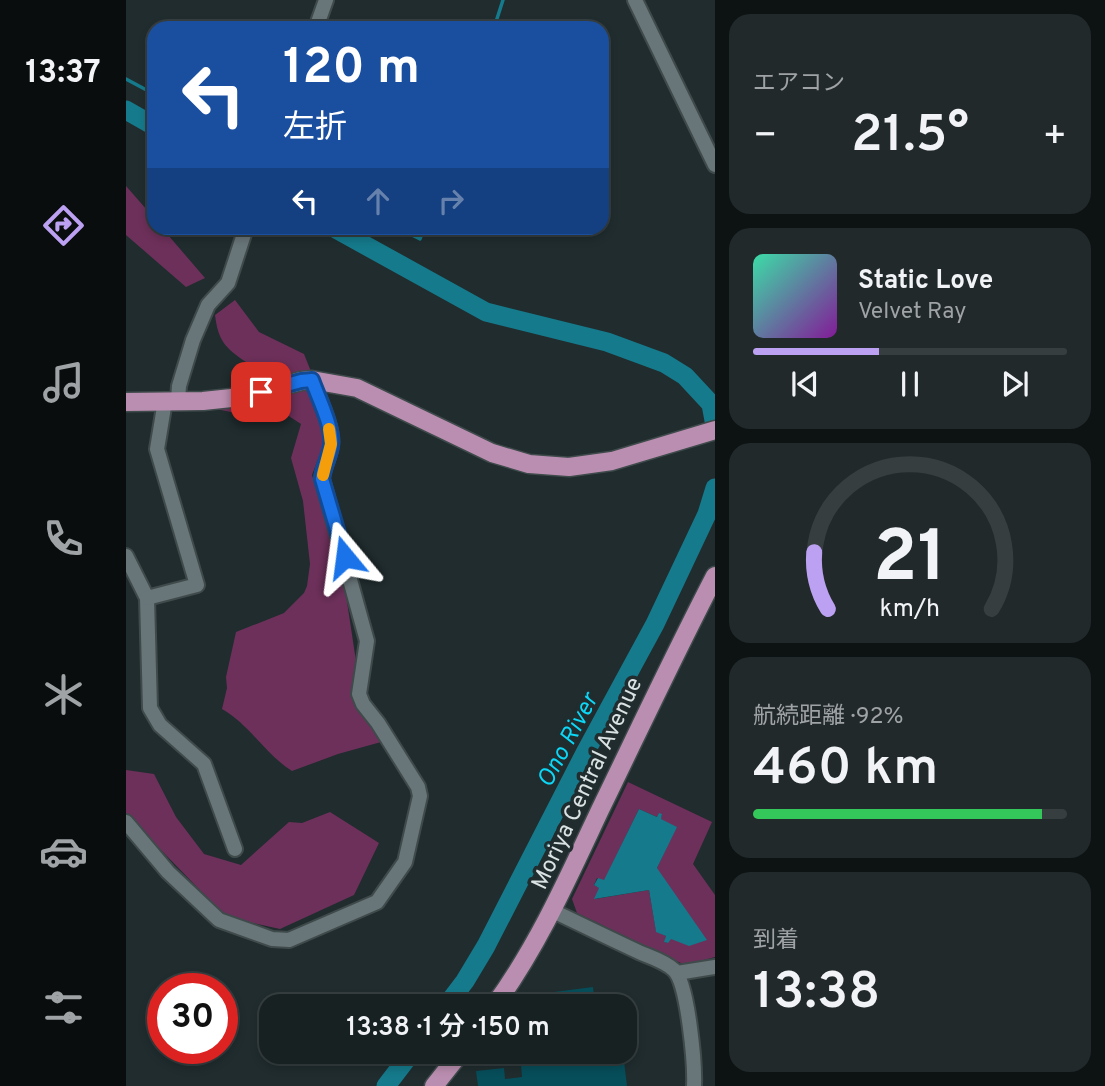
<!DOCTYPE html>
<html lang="ja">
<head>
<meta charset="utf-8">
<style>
  body { margin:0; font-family:Overpass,"Noto Sans JP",sans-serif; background:#21292a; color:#f1f3f6; height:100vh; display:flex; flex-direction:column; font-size:26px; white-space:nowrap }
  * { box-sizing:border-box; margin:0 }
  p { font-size:23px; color:#9fa3a5 }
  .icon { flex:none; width:38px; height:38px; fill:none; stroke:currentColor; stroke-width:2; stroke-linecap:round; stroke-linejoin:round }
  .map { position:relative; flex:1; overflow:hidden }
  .panel { display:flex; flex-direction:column; gap:14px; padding:14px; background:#0d1213; width:390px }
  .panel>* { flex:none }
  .guide { position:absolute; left:21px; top:21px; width:462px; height:214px; border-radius:21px; box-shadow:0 4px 10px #0003,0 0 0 2px #363e40; background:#1a4fa0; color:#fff; overflow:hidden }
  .speed { position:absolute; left:21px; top:973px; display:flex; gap:14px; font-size:35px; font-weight:700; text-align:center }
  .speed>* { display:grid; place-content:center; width:91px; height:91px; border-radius:50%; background:#182122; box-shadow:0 4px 10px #0003,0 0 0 2px #363e40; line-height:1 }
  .speed .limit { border:10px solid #d22; background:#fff; color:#111 }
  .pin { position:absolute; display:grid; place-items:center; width:60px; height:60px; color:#fff; margin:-30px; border-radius:14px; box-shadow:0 4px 10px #0006 }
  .me { position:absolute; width:77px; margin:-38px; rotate:344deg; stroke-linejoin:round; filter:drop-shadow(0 0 5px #0008) }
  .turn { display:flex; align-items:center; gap:24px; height:147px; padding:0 21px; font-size:32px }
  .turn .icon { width:91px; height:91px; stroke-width:2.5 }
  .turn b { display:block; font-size:49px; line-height:60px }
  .lanes { display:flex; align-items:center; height:66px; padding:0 21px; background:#0003; justify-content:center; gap:35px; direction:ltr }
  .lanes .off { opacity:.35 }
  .big { font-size:52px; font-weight:600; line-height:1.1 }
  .panel .card { flex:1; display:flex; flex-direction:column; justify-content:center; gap:10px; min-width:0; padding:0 24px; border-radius:21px; background:#21292a }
  .panel .dial { align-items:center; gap:0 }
  .dial svg { height:182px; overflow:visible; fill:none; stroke:#363e40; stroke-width:7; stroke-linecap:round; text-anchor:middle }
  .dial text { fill:#f1f3f6; stroke:none }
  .song { display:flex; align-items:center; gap:21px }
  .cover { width:84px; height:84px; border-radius:10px; background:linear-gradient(135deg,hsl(160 70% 55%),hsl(290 70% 35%)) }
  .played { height:7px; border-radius:4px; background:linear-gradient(90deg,#bca0f2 40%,#363e40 40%) }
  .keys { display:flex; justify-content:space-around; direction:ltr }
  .heat { display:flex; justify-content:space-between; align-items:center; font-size:38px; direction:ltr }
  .charge { height:10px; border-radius:5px; background:linear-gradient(90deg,#34c759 92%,#363e40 0) }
  .trip { position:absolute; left:133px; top:994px; width:378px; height:70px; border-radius:21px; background:#182122; box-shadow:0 4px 10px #0003,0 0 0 2px #363e40; font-weight:600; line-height:70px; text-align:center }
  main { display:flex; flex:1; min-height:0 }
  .tab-bar { display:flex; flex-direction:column; width:126px; justify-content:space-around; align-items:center; background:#0a0d0e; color:#9fa3a5 }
  .tab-bar .icon { width:49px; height:49px }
  .tab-bar .on { color:#bca0f2 }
  .tab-bar b { font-size:32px; color:#f1f3f6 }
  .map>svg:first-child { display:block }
</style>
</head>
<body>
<main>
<nav class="tab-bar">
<b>13:37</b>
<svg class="icon on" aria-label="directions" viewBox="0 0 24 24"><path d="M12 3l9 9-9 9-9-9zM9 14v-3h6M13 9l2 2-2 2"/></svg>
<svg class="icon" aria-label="music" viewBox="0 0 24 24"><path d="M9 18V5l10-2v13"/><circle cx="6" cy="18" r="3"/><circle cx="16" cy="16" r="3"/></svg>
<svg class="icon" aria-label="phone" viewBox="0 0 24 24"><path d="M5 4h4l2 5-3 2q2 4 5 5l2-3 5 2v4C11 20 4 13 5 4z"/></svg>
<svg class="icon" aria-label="climate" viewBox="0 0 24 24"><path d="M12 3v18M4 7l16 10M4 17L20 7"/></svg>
<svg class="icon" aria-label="car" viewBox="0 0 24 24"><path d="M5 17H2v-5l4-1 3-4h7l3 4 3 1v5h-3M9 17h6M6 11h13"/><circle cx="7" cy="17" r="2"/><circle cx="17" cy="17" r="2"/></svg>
<svg class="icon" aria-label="filters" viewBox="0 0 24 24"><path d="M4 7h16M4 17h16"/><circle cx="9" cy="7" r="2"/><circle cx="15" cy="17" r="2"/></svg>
</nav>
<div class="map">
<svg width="589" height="1086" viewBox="0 0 589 1086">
  <rect width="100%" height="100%" fill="#202c2e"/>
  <g fill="#6d305a" fill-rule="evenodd">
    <path d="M0,186L28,218V228H36L79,278L60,287L0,235Z"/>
    <path d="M109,300L133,332L178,354L194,394L198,443L186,475L217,575L234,688L255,742L212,754L166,771C139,754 124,725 96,709L101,688L100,677L110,632L158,613L178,593L181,586L184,564L177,501L165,458L175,424L152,409L105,412L90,409L120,384V362C99,348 92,340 89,315Z"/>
    <path d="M0,770L28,774L50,817L78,854L115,865L163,822L176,823L204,812L253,843L228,895L154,929L100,917L0,814Z"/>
    <path d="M502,782L586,822L567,864L589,895V957L559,965L451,913L446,899ZM513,809L531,817L536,815L534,819L550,827L531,868L542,943L539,942L540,936L530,931L523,890L469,899L474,888L468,885L471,878L478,881Z"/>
  </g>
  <path fill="#157a8b" d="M513,809L531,817L533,813L536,814L535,819L551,827L531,868L581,940L563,946L545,939L542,943L538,942L540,936L530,932L523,890L468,899L473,888L468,885L472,878L478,880Z"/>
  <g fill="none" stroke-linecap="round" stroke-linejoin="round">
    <g stroke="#157a8b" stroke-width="3.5">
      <path d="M368,28L377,0"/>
      <path d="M0,79L28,94"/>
      <path d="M272,228L294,239L298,228"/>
    </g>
    <g stroke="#157a8b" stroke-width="19">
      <path d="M0,110L28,126"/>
      <path d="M208,228L360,312L481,342L538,363L559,376L585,404L589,426"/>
      <path d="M320,1006L339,981L360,946L459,753L529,624L581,514L589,488"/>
      <path d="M260,1086L286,1052"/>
    </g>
  </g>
  <g fill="#064e5a">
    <path d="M467,987L469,1006H429L428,992Z"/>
    <path d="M394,1052H479V1055L497,1053L501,1086H352L350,1071L378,1068L379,1079L396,1077Z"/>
  </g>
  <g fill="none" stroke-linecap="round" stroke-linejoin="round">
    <defs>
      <g id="minor">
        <path d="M509,0L589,165"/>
        <path d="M190,28L200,0"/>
        <path d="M52,400L53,386L67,340L82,305L102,283L120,228"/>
        <path d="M0,556L21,598L24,708L34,725L78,764L109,849"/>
        <path d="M21,598L71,585L31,449L39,401"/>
        <path d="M0,822L42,872L93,920L146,939L163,940L251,902L279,862L294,796L292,787L252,723L237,704L233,694L241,641L196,479C197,467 203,458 205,446C208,429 192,397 186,380"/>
        <path d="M427,911C456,925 485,939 515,953C525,957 540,962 548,970C562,983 569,1065 568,1086"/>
        <path d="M551,973L589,967"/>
      </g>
      <g id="major">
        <path d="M0,402L77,401L115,397L175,381L186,380L231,388L366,453L403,464L443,467L486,461L589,430"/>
        <path d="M368,1006C412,946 442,878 474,810C512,732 549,653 589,576"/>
        <path d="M308,1086L335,1052"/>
      </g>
    </defs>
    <use href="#minor" stroke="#3f4a4b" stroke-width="18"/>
    <use href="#major" stroke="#3f4a4b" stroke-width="21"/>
    <use href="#minor" stroke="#687579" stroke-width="14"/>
    <use href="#major" stroke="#ba8eb0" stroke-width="18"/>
  </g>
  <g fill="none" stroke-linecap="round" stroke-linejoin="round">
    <defs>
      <path id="route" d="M135,392L175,381L186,380C192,397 208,429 205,446C203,458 197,467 196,479L219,557"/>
    </defs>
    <use href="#route" stroke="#114b97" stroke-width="18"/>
    <use href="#route" stroke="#1a73e8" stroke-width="12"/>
    <path stroke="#f59e0b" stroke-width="12" d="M197,475L205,444L203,429"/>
  </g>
  <g text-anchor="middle" stroke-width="7" stroke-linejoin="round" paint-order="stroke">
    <g font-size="23" fill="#dae2e3" stroke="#202c2e">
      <text transform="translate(460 783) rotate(-65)" y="8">Moriya Central Avenue</text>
    </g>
    <g font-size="24" font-style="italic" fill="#0cd7f6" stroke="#202c2e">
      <text transform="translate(441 740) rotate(-62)" y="8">Ono River</text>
    </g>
  </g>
</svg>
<div class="speed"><div class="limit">30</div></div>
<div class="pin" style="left:135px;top:392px;background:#d93025"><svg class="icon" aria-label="arrive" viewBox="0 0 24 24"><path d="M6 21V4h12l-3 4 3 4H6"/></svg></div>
<svg class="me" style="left:219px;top:557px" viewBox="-20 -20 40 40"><path d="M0-17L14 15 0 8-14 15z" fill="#1a73e8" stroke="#fff" stroke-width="4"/></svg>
<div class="trip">13:38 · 1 分 · 150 m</div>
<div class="guide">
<div class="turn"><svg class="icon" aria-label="left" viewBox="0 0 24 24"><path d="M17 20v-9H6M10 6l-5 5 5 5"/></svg><div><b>120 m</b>左折</div></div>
<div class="lanes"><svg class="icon" aria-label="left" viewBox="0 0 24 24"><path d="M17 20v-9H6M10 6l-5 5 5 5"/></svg><svg class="icon off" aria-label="ahead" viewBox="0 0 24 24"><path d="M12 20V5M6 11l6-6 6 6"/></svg><svg class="icon off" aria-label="right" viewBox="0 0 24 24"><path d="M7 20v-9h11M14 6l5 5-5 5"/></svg></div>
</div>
</div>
<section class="panel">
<div class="card"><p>エアコン</p>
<div class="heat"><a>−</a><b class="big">21.5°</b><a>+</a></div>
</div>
<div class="card">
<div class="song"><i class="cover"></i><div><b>Static Love</b><p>Velvet Ray</p></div></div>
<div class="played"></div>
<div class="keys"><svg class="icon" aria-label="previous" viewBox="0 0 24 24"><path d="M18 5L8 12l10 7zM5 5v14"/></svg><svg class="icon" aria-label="pause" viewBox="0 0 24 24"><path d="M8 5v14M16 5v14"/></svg><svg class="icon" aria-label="next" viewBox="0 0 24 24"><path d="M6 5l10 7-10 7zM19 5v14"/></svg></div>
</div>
<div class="card dial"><svg viewBox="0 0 100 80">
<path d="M14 69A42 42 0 1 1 86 69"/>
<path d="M14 69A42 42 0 0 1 8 44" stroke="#bca0f2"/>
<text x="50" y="56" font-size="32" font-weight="700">21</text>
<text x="50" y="72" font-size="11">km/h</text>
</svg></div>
<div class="card"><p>航続距離 · 92%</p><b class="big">460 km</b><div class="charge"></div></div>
<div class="card"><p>到着</p><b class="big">13:38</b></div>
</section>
</main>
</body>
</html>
